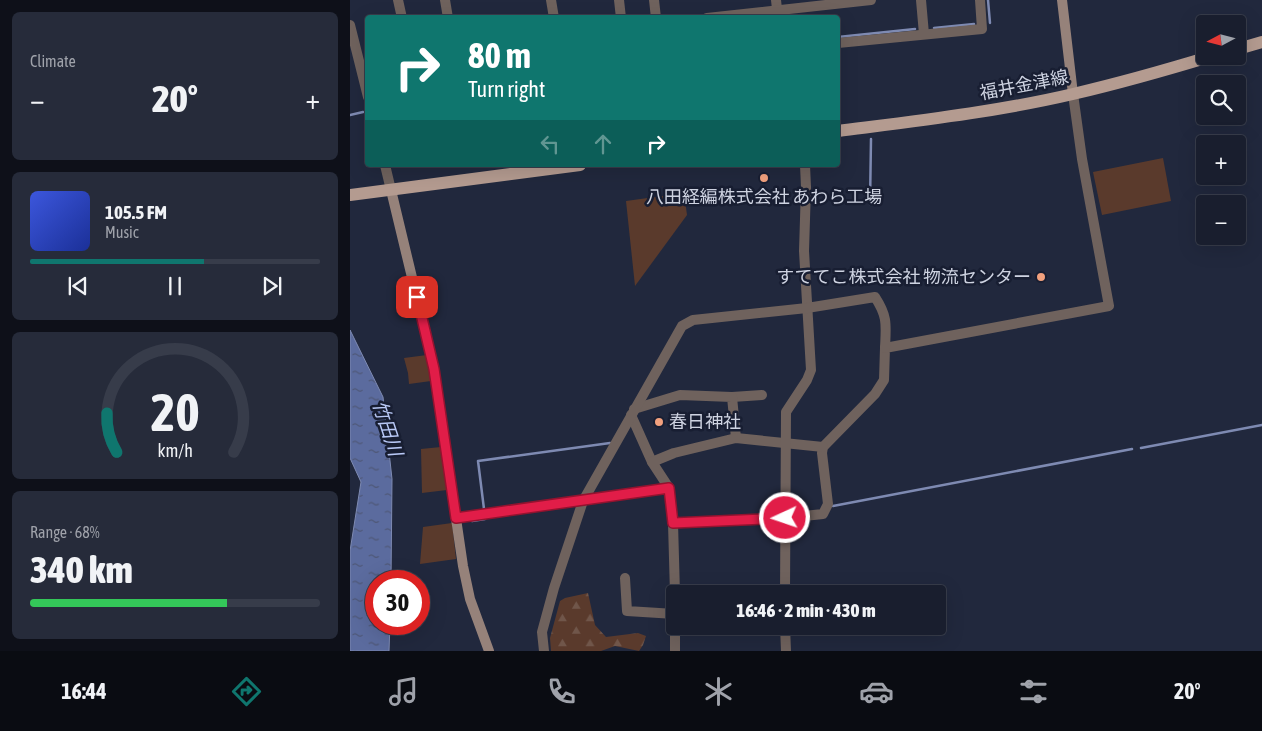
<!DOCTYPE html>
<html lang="en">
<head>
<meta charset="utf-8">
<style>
  body { margin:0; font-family:"Asap Condensed","Noto Sans JP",sans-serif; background:#262b3a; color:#f1f3f6; height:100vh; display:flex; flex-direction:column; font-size:19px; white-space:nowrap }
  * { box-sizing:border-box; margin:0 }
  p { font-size:16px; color:#9fa2aa }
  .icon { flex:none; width:28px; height:28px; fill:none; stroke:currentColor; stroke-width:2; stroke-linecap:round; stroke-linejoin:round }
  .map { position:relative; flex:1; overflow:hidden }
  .side { display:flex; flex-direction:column; gap:12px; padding:12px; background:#0e1019; width:350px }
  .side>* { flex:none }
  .top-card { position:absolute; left:15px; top:15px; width:475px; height:152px; border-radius:5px; box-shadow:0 5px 20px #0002,0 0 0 1px #373c4a; background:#0f766e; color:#fff; overflow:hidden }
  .needle { width:32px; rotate:263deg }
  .fabs { position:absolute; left:846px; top:15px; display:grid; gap:10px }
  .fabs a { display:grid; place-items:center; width:50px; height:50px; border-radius:5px; background:#191e2e; box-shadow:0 5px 20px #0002,0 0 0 1px #373c4a; font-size:25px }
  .speed { position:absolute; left:15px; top:570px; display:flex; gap:10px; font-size:25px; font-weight:700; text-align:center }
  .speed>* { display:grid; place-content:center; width:65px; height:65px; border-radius:50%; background:#191e2e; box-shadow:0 5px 20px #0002,0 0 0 1px #373c4a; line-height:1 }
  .speed .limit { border:8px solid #d22; background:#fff; color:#111 }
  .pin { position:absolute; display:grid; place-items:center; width:42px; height:42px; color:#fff; margin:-21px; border-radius:10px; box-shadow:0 2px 8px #0006 }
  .me { position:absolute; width:55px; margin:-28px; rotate:267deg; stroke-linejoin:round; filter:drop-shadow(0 0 4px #0008) }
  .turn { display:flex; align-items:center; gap:18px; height:105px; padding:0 20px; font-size:22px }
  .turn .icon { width:65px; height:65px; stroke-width:2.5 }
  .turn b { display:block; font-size:35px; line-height:42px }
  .lanes { display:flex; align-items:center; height:48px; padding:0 20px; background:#0003; justify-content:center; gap:25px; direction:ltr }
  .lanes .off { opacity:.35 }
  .big { font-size:38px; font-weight:800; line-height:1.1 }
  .side .card { flex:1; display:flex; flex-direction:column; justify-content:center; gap:8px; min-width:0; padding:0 18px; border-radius:8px; background:#262b3a }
  .side .dial { align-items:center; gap:0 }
  .dial svg { height:130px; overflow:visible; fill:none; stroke:#373c4a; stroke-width:7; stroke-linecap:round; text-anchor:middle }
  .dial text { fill:#f1f3f6; stroke:none }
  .song { display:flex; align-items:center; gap:15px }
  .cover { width:60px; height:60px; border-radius:8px; background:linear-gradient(135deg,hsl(230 70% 55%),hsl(230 70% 35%)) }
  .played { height:5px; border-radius:2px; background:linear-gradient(90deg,#0f766e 60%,#373c4a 60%) }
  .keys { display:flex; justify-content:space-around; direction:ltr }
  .heat { display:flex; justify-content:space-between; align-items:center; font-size:28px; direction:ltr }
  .charge { height:8px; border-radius:4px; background:linear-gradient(90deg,#34c759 68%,#373c4a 0) }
  .trip { position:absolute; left:316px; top:585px; width:280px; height:50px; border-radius:5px; background:#191e2e; box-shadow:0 5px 20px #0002,0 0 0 1px #373c4a; font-weight:800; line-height:50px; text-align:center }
  .dock { display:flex; height:80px; justify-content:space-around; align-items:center; background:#0a0c12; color:#9fa2aa }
  .dock .icon { width:35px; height:35px }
  .dock .on { color:#0f766e }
  .dock b { font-size:22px; color:#f1f3f6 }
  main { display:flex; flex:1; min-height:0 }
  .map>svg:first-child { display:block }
</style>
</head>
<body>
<main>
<section class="side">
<div class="card"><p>Climate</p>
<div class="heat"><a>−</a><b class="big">20°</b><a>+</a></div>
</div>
<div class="card">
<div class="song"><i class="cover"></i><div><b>105.5 FM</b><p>Music</p></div></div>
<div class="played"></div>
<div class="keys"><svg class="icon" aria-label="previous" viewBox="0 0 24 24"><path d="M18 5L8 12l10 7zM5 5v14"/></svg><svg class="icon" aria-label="pause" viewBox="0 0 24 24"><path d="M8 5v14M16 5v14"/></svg><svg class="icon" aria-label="next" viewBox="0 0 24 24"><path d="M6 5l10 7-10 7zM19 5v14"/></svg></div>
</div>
<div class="card dial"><svg viewBox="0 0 100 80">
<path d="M14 69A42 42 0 1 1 86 69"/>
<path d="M14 69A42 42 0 0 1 8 45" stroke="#0f766e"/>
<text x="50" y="56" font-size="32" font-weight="700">20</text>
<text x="50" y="72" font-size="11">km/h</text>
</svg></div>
<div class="card"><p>Range · 68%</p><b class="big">340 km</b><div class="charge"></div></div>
</section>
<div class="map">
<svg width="912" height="651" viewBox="0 0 912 651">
  <defs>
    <pattern id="forest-firs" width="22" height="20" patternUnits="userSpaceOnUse" patternTransform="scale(1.25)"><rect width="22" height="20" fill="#5a3a2c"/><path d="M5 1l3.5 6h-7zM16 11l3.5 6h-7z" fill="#70564a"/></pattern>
    <pattern id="water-ripples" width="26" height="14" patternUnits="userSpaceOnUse" patternTransform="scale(1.25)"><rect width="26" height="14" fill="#5b6b9e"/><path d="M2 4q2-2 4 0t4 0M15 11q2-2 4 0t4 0" fill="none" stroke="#4e5776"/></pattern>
  </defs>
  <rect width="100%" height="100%" fill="#21283d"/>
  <g fill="#5a3a2c">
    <path d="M813,158L821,201L752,215L743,172Z"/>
    <path d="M334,193L337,215L285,286L276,201Z"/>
    <path d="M77,355L81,381L59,384L58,373L54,358Z"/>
    <path d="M91,447L97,490L72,493L71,449Z"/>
    <path d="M102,523L106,559L70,564L73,527Z"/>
  </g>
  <path fill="url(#forest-firs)" d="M238,593L245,625L256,637L288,633L296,636L293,645L289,651L265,646L251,651H201L200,638L210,601L215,598Z"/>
  <path fill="url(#water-ripples)" stroke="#7e8ab2" d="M0,330L33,397L42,479L41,581H26V624H40L39,651H0V551L11,482L0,458Z"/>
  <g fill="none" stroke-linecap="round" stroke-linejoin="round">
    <g stroke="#7e8ab2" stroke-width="2.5">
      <path d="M638,0L640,23"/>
      <path d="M584,28L624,24"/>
      <path d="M488,37L565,29"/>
      <path d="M0,115L13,112"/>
      <path d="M521,139L520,204L524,203"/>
      <path d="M791,448L912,425"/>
      <path d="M483,506L782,449"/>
      <path d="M134,509L128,461L260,443"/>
      <path d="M122,521L135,519"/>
    </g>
    <g stroke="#6f625d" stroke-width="10">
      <path d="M48,0L52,18"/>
      <path d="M95,0L98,18"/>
      <path d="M201,0L204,18"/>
      <path d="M269,0L271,18"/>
      <path d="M304,0L306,18"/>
      <path d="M426,0L428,18"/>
      <path d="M571,0L574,34"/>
      <path d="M357,18L521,0"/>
      <path d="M488,43L632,29L630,0"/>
      <path d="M382,397L412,395"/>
      <path d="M284,409L330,395L382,397L386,438"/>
      <path d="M281,415L302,462"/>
      <path d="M106,518L319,488"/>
      <path d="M323,523L435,518L473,514L478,504L472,453L473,447L525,394L534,380L535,348L759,306L732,159L723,94"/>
      <path d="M275,578L277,611L325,614"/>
      <path d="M325,594L323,523L319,488L302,462L324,453L386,438L473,447"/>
      <path d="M435,594L436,412L457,380L461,370L454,251L456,187L455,165"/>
      <path d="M325,626V651"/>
      <path d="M435,626L436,651"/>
      <path d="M194,651L192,632L204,588L233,501L332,326L343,320L457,308L525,297C538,317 536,325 535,348"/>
    </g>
    <g stroke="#6f625d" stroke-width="10">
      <path d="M0,25L18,97"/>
      <path d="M35,165L41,190"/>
    </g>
    <g stroke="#96827a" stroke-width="10">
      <path d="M712,0L723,94"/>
      <path d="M41,190L84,369L113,566L120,599L139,651"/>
    </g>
    <g stroke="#b49b90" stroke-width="12">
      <path d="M888,49L912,42"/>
      <path d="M488,131C566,121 646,112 723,94C770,83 816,70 862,56"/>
      <path d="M0,195L230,165"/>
    </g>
  </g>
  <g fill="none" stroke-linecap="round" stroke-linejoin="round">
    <defs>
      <path id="route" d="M67,297L84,369L106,518L319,488L323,523L435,518"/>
    </defs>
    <use href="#route" stroke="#92132f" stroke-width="12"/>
    <use href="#route" stroke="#e11d48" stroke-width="9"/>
  </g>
  <g fill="#f2a17e" stroke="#181e32" stroke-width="2">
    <circle cx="414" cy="178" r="5"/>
    <circle cx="691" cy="277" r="5"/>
    <circle cx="309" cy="422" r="5"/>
  </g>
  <g text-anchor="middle" stroke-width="5" stroke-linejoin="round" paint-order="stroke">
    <g font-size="18" fill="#ced3e1" stroke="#181e32">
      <text transform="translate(674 85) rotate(-11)" y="6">福井金津線</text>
    </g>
    <g font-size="18" fill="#ced3e1" stroke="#181e32">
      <text x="414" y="203">八田経編株式会社 あわら工場</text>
      <text x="681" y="283" text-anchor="end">すててこ株式会社 物流センター</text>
      <text x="319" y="428" text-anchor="start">春日神社</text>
    </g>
    <g font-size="19" font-style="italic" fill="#b8c8f6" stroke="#181e32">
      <text transform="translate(38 428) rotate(72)" y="7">竹田川</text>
    </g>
  </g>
</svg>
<div class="fabs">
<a><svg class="needle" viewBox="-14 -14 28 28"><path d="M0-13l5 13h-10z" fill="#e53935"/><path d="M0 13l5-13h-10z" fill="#9fa2aa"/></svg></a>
<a><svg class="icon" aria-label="search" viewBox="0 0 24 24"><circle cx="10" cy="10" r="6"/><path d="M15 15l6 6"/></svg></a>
<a>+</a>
<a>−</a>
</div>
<div class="speed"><div class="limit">30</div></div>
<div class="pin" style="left:67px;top:297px;background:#d93025"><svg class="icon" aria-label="arrive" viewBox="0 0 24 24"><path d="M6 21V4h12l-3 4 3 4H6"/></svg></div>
<svg class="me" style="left:435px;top:518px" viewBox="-20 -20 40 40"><circle r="17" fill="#e11d48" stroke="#fff" stroke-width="3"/><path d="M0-11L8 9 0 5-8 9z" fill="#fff"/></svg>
<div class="trip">16:46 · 2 min · 430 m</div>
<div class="top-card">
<div class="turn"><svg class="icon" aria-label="right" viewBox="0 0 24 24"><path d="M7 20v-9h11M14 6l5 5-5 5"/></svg><div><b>80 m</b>Turn right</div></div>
<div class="lanes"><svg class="icon off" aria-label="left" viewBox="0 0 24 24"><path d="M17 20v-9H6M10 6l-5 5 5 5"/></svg><svg class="icon off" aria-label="ahead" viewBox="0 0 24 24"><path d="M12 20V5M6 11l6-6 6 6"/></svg><svg class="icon" aria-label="right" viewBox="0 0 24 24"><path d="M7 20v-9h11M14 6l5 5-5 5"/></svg></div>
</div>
</div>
</main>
<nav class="dock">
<b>16:44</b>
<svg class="icon on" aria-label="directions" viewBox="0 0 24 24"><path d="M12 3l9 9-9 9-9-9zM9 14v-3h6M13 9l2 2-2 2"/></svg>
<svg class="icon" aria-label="music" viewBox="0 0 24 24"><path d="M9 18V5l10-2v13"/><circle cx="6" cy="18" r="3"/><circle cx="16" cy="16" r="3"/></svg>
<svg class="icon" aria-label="phone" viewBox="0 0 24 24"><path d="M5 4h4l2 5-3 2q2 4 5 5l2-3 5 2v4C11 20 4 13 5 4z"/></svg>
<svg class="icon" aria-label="climate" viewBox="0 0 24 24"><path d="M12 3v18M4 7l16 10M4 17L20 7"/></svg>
<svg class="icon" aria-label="car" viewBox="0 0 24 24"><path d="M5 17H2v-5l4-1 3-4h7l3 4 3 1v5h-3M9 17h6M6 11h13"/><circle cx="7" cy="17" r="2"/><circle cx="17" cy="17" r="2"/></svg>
<svg class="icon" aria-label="filters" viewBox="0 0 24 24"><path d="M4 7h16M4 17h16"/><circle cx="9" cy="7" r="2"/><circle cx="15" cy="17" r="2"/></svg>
<b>20°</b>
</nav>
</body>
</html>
